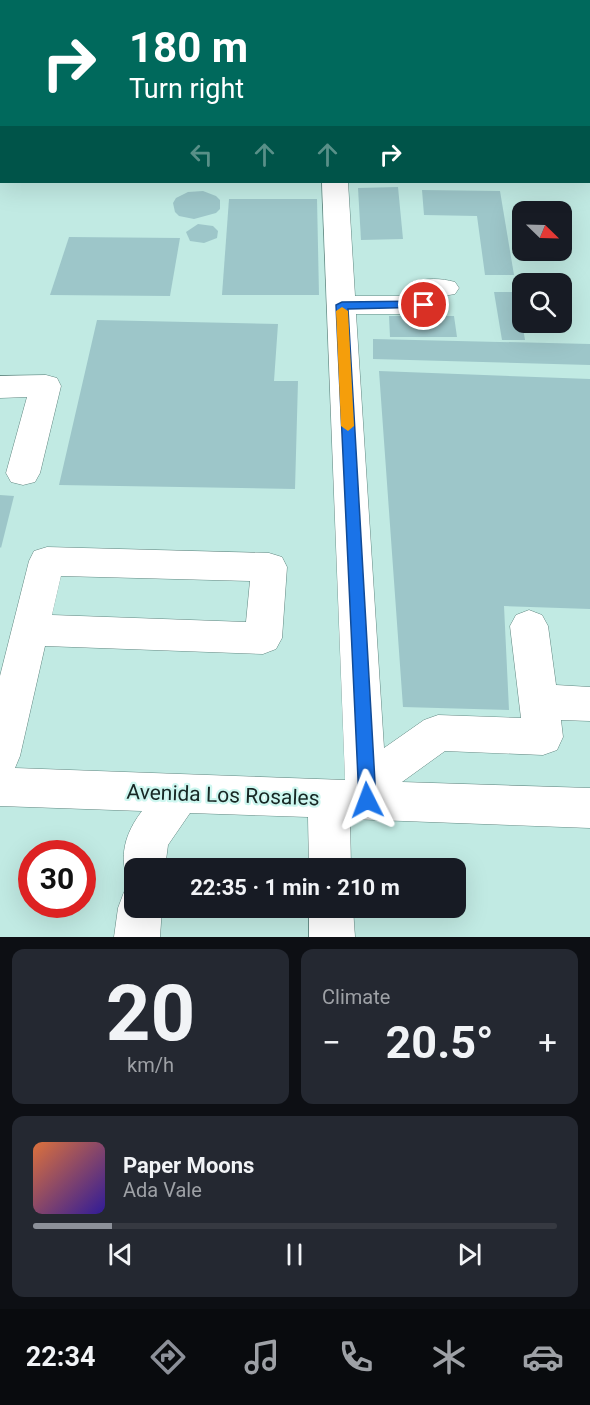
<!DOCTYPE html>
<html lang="en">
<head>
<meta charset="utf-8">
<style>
  body { margin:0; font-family:Roboto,sans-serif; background:#242831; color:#f1f3f6; height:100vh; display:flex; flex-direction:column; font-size:22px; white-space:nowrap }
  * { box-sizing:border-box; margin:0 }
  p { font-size:20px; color:#9ea1a6 }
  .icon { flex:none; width:33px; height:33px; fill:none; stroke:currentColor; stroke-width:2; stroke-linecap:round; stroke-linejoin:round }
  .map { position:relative; height:937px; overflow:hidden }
  .side { display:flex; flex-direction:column; gap:12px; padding:12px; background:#0d0f14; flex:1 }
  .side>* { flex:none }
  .guide { position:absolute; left:0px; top:0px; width:591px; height:183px; box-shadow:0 6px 24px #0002; background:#00695c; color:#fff; overflow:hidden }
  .needle { width:39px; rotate:113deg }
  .fabs { position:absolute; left:512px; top:201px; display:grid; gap:12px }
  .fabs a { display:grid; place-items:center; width:60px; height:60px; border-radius:12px; background:#171b24; box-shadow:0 6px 24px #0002; font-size:30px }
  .speed { position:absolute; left:18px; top:840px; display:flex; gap:12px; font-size:30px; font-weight:700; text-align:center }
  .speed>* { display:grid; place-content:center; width:78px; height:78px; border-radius:50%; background:#171b24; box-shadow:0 6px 24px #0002; line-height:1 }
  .speed .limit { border:9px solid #d22; background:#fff; color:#111 }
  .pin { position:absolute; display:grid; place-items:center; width:51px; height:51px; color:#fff; margin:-26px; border:3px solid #fff; border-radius:50%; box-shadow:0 2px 6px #0007 }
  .me { position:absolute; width:66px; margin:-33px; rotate:357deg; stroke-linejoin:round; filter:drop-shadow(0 0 4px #0008) }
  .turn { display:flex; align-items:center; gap:21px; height:126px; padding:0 30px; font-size:27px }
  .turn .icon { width:78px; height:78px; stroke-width:2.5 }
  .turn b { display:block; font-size:42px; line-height:51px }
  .lanes { display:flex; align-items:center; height:57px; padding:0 30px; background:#0003; justify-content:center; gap:30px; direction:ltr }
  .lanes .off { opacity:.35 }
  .big { font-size:45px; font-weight:700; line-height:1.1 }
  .side .widget { flex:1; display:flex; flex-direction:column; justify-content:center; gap:9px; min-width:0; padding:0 21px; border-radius:12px; background:#242831 }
  .side .dial { align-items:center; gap:0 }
  .dial b { font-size:78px; line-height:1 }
  .song { display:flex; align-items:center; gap:18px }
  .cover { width:72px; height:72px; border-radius:9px; background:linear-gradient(135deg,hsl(20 70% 55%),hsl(250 70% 35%)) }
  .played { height:6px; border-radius:3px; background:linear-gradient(90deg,#8c9099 15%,#363941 15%) }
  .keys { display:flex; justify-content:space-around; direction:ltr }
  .heat { display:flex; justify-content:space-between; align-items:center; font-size:33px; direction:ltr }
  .side .tiles { flex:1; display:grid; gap:12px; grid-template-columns:1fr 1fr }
  .widget:last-child { grid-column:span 2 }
  .trip { position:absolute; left:124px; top:858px; width:342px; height:60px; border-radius:12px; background:#171b24; box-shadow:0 6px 24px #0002; font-weight:700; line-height:60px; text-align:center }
  .dock { display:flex; height:96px; justify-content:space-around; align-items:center; background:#090b0e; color:#9ea1a6 }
  .dock .icon { width:42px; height:42px }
  .dock .on { color:#8c9099 }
  .dock b { font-size:27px; color:#f1f3f6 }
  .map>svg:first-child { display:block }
</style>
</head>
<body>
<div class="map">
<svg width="590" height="937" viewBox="0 0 590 937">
  <rect width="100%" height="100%" fill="#c1eae3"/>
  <g fill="#9dc6c9">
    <path d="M398,187L403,239L361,240L358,188Z"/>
    <path d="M422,190L500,191L514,275H485L477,216L424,215Z"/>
    <path d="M203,191L216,196L220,200V209L216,213L194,219L179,216L175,212L173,203L176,198L188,192Z"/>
    <path d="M229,199H317L319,295H222Z"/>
    <path d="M198,224L213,226L218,231L217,238L204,243L190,241L186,232Z"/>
    <path d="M69,237L180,238L170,296L50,295Z"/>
    <path d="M494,292H517L525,340H502Z"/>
    <path d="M389,316H454L457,337H390Z"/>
    <path d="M97,320L278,324L274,381H298L295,489L59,485Z"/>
    <path d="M373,339L590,344V365L373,359Z"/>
    <path d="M379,371L590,379V609L504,606L509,710L403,707Z"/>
    <path d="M0,495L14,496L1,548L0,547Z"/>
  </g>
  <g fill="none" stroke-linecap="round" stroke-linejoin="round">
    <defs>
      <g id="minor">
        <path d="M44,0H64L43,2Z"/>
        <rect x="184" y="0" width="20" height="2"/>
        <rect x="0" y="9" width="2" height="12"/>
        <rect x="0" y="67" width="2" height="14"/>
        <rect x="0" y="152" width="2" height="14"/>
        <path d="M322,182H348L355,296H409L408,288L412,282C426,278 441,278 455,282L459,288L455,294L437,297L438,305L434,312L424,314H356L384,748L424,720L438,715L521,718L510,626L516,615L529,610L542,615L548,626L556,685L590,687V721L561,720L563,737L557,750L543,755L445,751L402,782L590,788V828L350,819L351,868H309L308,817L190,813L168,845L165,868H135V886L129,883C118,857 125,833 142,811L0,806V676L29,561L34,551L47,547L269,553L282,557L287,567L282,638L276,649L263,654L45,646L20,756L15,768L345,780ZM61,576L250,581L246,622L52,615Z"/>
        <path d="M46,375L57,378L61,386L40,473L35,482L23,485L11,482L6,473L27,397L0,398V376Z"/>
        <path d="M135,888V908H162L160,937H114L118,908L124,892Z"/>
        <path d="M309,908H353L355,937H309Z"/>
      </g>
    </defs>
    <use href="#minor" stroke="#618781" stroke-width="1"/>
    <use href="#minor" fill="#fff" fill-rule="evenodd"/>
  </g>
  <path fill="#1a73e8" stroke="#114b97" stroke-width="1.5" d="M424,301L428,302V307L348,309L376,800L373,806L367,808L361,806L359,800L336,305L342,302Z"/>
  <path fill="#f59e0b" d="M342,307L348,311L354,426L348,431L341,426L336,311Z"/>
  <g text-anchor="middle" stroke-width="4.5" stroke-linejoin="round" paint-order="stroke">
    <g font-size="21" fill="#172724" stroke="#cef7f0">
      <text transform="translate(223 795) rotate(2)" y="7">Avenida Los Rosales</text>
    </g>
  </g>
</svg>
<div class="fabs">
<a><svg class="needle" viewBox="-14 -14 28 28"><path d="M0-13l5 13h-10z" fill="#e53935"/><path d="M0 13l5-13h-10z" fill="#9ea1a6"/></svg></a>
<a><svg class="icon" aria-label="search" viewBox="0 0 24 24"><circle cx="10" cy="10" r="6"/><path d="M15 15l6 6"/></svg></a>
</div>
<div class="speed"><div class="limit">30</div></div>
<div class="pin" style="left:424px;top:305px;background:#d93025"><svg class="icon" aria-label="arrive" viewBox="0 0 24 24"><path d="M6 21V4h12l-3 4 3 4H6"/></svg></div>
<svg class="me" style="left:367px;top:800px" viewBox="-20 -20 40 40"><path d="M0-17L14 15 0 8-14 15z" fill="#1a73e8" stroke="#fff" stroke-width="4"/></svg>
<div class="trip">22:35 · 1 min · 210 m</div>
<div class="guide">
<div class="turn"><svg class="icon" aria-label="right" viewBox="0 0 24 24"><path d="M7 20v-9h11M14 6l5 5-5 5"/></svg><div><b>180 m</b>Turn right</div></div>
<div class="lanes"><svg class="icon off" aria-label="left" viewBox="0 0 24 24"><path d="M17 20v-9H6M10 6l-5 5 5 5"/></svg><svg class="icon off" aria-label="ahead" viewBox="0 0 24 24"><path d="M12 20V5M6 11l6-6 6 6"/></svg><svg class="icon off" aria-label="ahead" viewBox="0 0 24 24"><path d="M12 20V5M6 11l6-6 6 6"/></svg><svg class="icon" aria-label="right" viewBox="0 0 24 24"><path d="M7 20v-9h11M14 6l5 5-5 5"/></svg></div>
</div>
</div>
<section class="side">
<div class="tiles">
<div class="widget dial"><b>20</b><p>km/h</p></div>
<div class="widget"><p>Climate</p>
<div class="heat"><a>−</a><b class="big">20.5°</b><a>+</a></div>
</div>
<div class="widget">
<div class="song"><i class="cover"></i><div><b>Paper Moons</b><p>Ada Vale</p></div></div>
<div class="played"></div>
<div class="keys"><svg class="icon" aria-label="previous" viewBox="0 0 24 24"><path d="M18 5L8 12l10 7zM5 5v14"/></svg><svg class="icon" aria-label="pause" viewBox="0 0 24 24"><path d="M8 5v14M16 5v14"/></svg><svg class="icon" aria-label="next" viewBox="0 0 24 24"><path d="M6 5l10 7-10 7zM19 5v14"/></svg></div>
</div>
</div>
</section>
<nav class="dock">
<b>22:34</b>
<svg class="icon on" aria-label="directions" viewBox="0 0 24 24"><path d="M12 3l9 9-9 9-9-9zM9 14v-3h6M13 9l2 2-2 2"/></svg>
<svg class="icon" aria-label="music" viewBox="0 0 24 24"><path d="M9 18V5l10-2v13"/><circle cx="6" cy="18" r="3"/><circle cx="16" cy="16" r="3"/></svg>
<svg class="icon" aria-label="phone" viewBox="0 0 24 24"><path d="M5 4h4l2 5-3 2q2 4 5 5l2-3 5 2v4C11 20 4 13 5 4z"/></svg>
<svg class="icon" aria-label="climate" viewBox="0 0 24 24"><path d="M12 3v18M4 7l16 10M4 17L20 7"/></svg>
<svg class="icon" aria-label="car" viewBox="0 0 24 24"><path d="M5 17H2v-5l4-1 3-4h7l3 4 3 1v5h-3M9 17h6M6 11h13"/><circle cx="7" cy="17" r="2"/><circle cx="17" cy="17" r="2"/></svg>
</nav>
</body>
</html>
